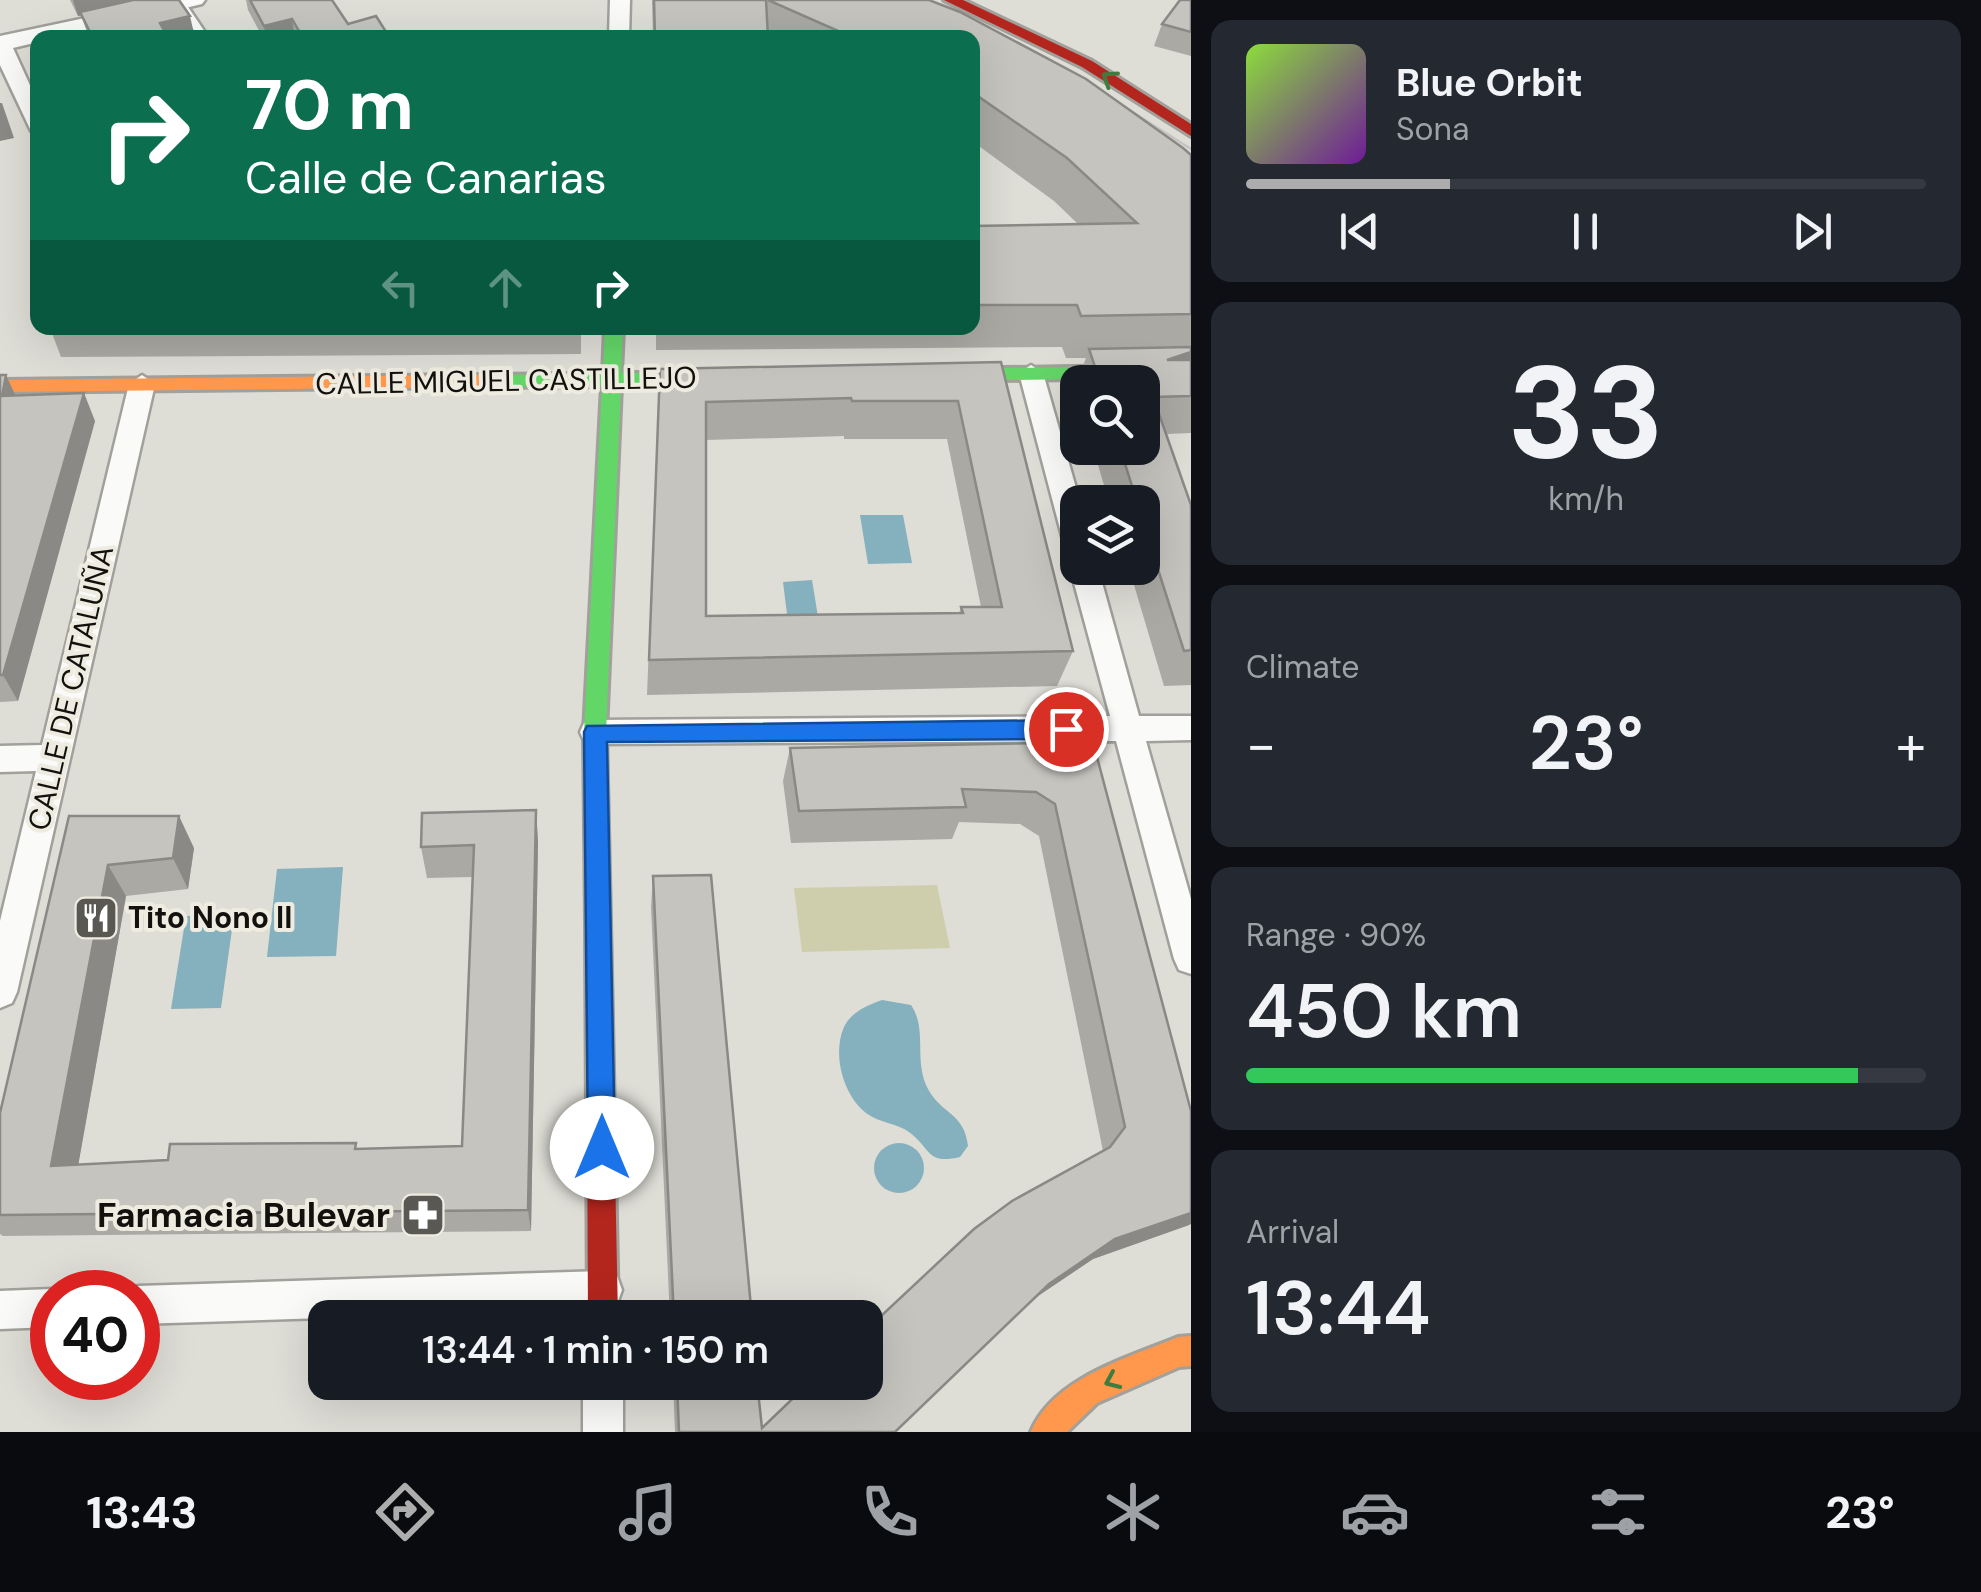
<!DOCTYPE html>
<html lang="en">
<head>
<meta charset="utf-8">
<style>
  body { margin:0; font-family:"DM Sans",sans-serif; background:#242831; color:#f1f3f6; height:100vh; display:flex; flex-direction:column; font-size:38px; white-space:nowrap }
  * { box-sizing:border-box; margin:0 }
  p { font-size:32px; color:#9ea1a6 }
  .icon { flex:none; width:55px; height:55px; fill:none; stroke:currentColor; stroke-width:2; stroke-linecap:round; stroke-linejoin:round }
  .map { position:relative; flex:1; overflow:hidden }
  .drawer { display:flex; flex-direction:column; gap:20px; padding:20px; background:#0d0f14; width:790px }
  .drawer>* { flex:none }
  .guide { position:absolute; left:30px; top:30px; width:950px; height:305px; border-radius:20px; box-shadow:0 10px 40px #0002; background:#0b6e4f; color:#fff; overflow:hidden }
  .buttons { position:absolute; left:1060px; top:365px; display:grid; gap:20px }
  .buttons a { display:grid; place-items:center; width:100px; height:100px; border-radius:20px; background:#171b24; box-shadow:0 10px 40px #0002; font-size:50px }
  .speed { position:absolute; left:30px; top:1270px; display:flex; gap:20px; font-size:50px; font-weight:700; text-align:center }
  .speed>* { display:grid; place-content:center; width:130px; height:130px; border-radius:50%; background:#171b24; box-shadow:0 10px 40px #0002; line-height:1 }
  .speed .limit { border:15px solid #d22; background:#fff; color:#111 }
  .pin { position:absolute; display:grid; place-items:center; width:85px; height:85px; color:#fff; margin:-42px; border:5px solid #fff; border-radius:50%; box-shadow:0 2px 10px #0007 }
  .me { position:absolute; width:110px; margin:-55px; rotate:0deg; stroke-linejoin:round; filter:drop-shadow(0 0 8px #0008) }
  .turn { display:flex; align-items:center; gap:35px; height:210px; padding:0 50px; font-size:45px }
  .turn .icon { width:130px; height:130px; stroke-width:2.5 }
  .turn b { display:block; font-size:70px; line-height:85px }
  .lanes { display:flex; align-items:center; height:95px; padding:0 50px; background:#0003; justify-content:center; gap:50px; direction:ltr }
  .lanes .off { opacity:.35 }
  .big { font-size:75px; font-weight:600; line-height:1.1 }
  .drawer .widget { flex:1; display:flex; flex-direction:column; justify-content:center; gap:15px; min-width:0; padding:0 35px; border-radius:20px; background:#242831 }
  .drawer .dial { align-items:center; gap:0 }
  .dial b { font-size:130px; line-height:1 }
  .song { display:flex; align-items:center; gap:30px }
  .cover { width:120px; height:120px; border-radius:15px; background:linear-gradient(135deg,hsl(90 70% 55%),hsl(280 70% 35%)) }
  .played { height:10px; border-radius:5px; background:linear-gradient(90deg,#adadad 30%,#363941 30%) }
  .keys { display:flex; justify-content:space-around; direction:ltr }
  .heat { display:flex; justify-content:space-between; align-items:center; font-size:55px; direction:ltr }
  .charge { height:15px; border-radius:8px; background:linear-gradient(90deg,#34c759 90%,#363941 0) }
  .trip { position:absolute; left:308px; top:1300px; width:575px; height:100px; border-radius:20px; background:#171b24; box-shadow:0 10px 40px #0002; font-weight:600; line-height:100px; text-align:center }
  .menu { display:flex; height:160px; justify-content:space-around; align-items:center; background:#090b0e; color:#9ea1a6 }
  .menu .icon { width:70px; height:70px }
  .menu .on { color:#adadad }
  .menu b { font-size:45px; color:#f1f3f6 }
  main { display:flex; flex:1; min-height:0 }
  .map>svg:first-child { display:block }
</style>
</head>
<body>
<main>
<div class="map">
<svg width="1191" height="1432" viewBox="0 0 1191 1432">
  <rect width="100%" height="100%" fill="#deddd6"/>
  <path fill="#cecead" d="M937,885L950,948L802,952L794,888Z"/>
  <g fill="#84b1bd">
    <path d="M860,515H903L912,563L868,564Z"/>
    <path d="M812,580L820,629L789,630L783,582Z"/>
    <path d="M343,867L336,956L267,957L277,869Z"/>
    <path d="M234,915L221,1008L171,1009L186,916Z"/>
    <path d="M882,1000L911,1005C928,1030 913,1060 928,1089C942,1115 964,1112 968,1146L960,1157C926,1165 931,1148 909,1132C897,1123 879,1123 866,1113C843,1095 832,1054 844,1027C851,1012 868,1005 882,1000Z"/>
    <circle cx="899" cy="1168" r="25"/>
  </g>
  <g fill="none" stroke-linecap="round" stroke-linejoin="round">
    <defs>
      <path id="lane" d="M178,1H184L209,38H199L176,3Z"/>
      <g id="street">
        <path d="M170,0H205L202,4L58,38H38V42L13,48L38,103V133L31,131L0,65V36Z"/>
        <path d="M610,0H630L629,38H609Z"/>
        <path d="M1031,365L1043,373L1080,502L1078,554L1068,551L1064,544L1019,373Z"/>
        <path d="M142,375L155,384L17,992L12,1003L0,1008V921L36,771L0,772V746L42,745L129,384Z"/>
        <path d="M1078,559V568H1098L1139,716H1191V740L1146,741L1191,899V974L1179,970L1174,959L1116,741L595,744L584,741L580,732L584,723L595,720L1110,716L1070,568Z"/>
        <path d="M603,1271L617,1276L622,1290L617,1304L603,1309L138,1324V1292H124L138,1286Z"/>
        <path d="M52,1289L61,1292H52V1327L0,1329V1291Z"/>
        <rect x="583" y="1382" width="40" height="50"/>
      </g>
      <g id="fast">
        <path d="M605,328H623L621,373H712L721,379L712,385L621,386L606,732L610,920L607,928L598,931L589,928L586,920L584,732L602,386L479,387L470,381L479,375L603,374Z"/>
        <path d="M1191,365V377L950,381L941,375L950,369Z"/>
      </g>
      <g id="slow">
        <path d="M479,375L488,381L479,387L0,392V380Z"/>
        <path d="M1191,1336V1366L1179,1367L1097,1403L1067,1432H1031C1053,1378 1128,1358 1178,1337Z"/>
      </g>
      <g id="jam">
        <path d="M944,0H963L1092,61L1191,124V136L1082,67Z"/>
        <path d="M598,909L607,912L610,920L618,1318H588L586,920L589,912Z"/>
      </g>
    </defs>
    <use href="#lane" stroke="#a1a09b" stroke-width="5"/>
    <use href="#street" stroke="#a1a09b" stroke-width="5"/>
    <use href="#fast" stroke="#a1a09b" stroke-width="6"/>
    <use href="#slow" stroke="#a1a09b" stroke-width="6"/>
    <use href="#jam" stroke="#a1a09b" stroke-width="6"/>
    <use href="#lane" fill="#fafaf9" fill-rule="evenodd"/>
    <use href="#street" fill="#fafaf9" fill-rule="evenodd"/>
    <use href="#fast" fill="#63d668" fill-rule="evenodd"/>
    <use href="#slow" fill="#ff974d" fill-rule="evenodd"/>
    <use href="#jam" fill="#b3261e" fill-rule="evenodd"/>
    <path stroke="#c4c4c2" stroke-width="2.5" d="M1077,77L1191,149"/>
  </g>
  <g fill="#aaa9a4" fill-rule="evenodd">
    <path d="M70,0H179L195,38H89L81,15L78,16Z"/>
    <path d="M246,0H332L348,24L390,38H263L248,10Z"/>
    <path d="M652,0H929L1191,155V433L1166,434L1191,505V685L1164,686L1129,568H1142V502H1109L1093,448H1142V382H1078V396L1075,387L1086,358H1066L1062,347L656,350V328H972V226L1078,224L1054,201L972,141V38H653Z"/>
    <path d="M1191,0V56L1154,46L1162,24Z"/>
    <path d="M50,328H581V354L61,357Z"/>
    <path d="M1001,362L1073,651L1057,686L647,695L660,369ZM844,436V439H947L981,607H961L959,613L706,616V440Z"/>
    <path d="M0,375L16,395L95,421L18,701L0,702Z"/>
    <path d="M1093,742L1189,1225L1093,1259L1032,1300L895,1432H675L673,1382H757L762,1428L1103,1151L1039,836L1020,824L959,822L952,839L791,843L783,781L790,748Z"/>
    <path d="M536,810L538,842L531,1231L3,1236L0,1234V1113L69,816L194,848L188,889L126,896L78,1165L358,1149L462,1146L472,877L427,878L421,847Z"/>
    <path d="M653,876L752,1318H670L651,907Z"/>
  </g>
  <g fill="#8b8986">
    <path d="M73,0H152L78,16Z"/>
    <path d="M190,16L195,38H164L160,23Z"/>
    <path d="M292,19L295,38H266L264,26Z"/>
    <path d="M0,103H2L14,138L0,141Z"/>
    <path d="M1191,352V375L1167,360Z"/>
    <path d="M6,375L19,403L2,396Z"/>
    <path d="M84,393L95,421L18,701L3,675Z"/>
    <path d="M536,810L538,842L531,1231L528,1210Z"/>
    <path d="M179,816L194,848L188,889L173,858Z"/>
    <path d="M108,865L126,896L74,1189L51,1166Z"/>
    <path d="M1191,1213V1224L1189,1225L1093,1259L1029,1302L1049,1284L1115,1239Z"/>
  </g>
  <g fill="#c6c4bf" stroke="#8b8986" stroke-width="2.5" fill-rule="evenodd">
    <path d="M133,0H179L190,16L160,23L168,38H93L80,12Z"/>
    <path d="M250,0H332L348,24L376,16L390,38H303L292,19L264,26Z"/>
    <path d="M654,0H766L768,38H655Z"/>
    <path d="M768,0H929L960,12L1086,79L1183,148L1191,155V314L1081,316L1077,305H972V226L1137,223L1067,158L972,92V38H854Z"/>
    <path d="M1180,0H1191V32L1162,24Z"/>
    <path d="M1191,347V352L1167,360H1191V396L1153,397L1191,505V650L1184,651L1142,519V502H1137L1120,448H1142V382H1100L1089,349Z"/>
    <path d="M1001,362L1073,651L649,660L660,369ZM851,398L852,401H958L1002,607H961L963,613L706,616V402Z"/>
    <path d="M0,375H6L2,396L84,393L3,675H0Z"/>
    <path d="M1093,742L1191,1111V1213L1115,1239L1049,1284L895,1432H679L677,1382H757L762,1428L810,1382H865V1331L974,1229L1012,1201L1110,1147L1125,1127L1055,804L1036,792L962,789L966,807L799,811L790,748Z"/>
    <path d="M536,810L528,1210L0,1215V1113L69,816H179L173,858L108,865L51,1166L168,1160L170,1144L356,1143L355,1149L462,1146L474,845L421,847L422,813Z"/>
    <path d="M711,875L752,1318H674L653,876Z"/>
  </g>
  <defs><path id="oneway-chevron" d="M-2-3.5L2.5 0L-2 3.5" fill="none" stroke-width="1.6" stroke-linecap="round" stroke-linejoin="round" transform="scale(2.5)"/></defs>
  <g stroke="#3f7d3f">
    <use href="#oneway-chevron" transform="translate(1109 78) rotate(-147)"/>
    <use href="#oneway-chevron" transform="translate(1112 1381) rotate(156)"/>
  </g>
  <path fill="#1a73e8" stroke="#114b97" stroke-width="2.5" d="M1066,720L1074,723L1077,729L1074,736L1066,739L607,742L615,1148L611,1157L602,1162L592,1157L588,1148L584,732L587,726Z"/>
  <defs>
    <symbol id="restaurant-square" viewBox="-11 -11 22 22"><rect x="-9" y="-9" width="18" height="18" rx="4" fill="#595853" stroke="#eeece0"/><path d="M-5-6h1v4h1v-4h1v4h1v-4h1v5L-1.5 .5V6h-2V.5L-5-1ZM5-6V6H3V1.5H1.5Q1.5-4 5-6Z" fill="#fff"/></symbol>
    <symbol id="pharmacy-square" viewBox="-11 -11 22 22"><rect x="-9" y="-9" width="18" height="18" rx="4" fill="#595853" stroke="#eeece0"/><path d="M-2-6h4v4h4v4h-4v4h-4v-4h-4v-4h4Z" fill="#fff"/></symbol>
  </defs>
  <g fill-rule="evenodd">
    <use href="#restaurant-square" x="71" y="893" width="50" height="50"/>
    <use href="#pharmacy-square" x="398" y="1190" width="50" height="50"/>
  </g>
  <g text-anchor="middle" stroke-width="8" stroke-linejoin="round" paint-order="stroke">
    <g font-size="30" fill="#12110d" stroke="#eeece0">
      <text transform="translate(506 381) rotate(-1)" y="10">CALLE MIGUEL CASTILLEJO</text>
      <text transform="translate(71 688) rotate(-77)" y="10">CALLE DE CATALUÑA</text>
    </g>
    <g font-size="30" font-weight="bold" fill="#12110d" stroke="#eeece0" text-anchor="start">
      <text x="128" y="928">Tito Nono II</text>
    </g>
    <g font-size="35" font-weight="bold" fill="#12110d" stroke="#eeece0" text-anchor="end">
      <text x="390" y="1227">Farmacia Bulevar</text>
    </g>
  </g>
</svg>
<div class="buttons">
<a><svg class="icon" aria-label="search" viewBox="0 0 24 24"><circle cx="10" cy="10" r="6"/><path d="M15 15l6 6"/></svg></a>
<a><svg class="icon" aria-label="layers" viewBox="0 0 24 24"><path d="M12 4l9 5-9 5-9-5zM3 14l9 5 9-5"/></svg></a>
</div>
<div class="speed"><div class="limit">40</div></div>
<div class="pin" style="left:1066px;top:729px;background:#d93025"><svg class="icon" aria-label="arrive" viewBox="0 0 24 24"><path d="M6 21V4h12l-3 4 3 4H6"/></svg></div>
<svg class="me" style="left:602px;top:1148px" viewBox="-20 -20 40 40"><circle r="19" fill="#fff"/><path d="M0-13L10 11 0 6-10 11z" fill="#1a73e8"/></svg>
<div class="trip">13:44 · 1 min · 150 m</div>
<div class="guide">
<div class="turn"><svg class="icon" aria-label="right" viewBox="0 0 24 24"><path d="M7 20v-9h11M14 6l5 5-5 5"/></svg><div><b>70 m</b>Calle de Canarias</div></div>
<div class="lanes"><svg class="icon off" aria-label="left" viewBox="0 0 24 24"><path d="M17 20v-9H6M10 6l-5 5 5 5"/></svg><svg class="icon off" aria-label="ahead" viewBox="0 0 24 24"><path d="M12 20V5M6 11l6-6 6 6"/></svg><svg class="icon" aria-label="right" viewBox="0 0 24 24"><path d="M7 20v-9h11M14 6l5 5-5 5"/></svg></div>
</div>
</div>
<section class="drawer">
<div class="widget">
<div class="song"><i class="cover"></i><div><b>Blue Orbit</b><p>Sona</p></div></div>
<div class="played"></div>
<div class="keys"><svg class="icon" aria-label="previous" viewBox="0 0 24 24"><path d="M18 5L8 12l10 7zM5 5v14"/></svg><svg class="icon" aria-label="pause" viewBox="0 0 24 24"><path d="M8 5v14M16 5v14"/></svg><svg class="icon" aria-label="next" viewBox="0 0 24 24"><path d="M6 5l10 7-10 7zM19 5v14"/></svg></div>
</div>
<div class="widget dial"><b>33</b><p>km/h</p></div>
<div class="widget"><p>Climate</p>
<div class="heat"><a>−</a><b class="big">23°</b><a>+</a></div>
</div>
<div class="widget"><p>Range · 90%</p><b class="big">450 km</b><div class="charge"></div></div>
<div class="widget"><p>Arrival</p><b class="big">13:44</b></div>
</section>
</main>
<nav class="menu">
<b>13:43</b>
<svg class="icon on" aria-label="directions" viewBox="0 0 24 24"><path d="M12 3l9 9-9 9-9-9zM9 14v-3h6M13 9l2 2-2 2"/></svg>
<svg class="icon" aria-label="music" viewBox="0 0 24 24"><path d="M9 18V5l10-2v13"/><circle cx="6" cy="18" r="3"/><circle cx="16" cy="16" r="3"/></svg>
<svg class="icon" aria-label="phone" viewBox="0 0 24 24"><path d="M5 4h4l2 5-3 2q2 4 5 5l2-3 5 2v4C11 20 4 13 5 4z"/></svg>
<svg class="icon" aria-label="climate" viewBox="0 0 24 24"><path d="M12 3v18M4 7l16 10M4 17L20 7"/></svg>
<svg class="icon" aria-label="car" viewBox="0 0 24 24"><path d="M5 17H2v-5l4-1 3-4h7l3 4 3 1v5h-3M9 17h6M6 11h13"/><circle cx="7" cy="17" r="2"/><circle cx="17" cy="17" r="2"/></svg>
<svg class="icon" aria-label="filters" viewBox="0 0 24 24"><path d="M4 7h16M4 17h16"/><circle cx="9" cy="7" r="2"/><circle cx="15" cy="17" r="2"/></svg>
<b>23°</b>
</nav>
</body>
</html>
